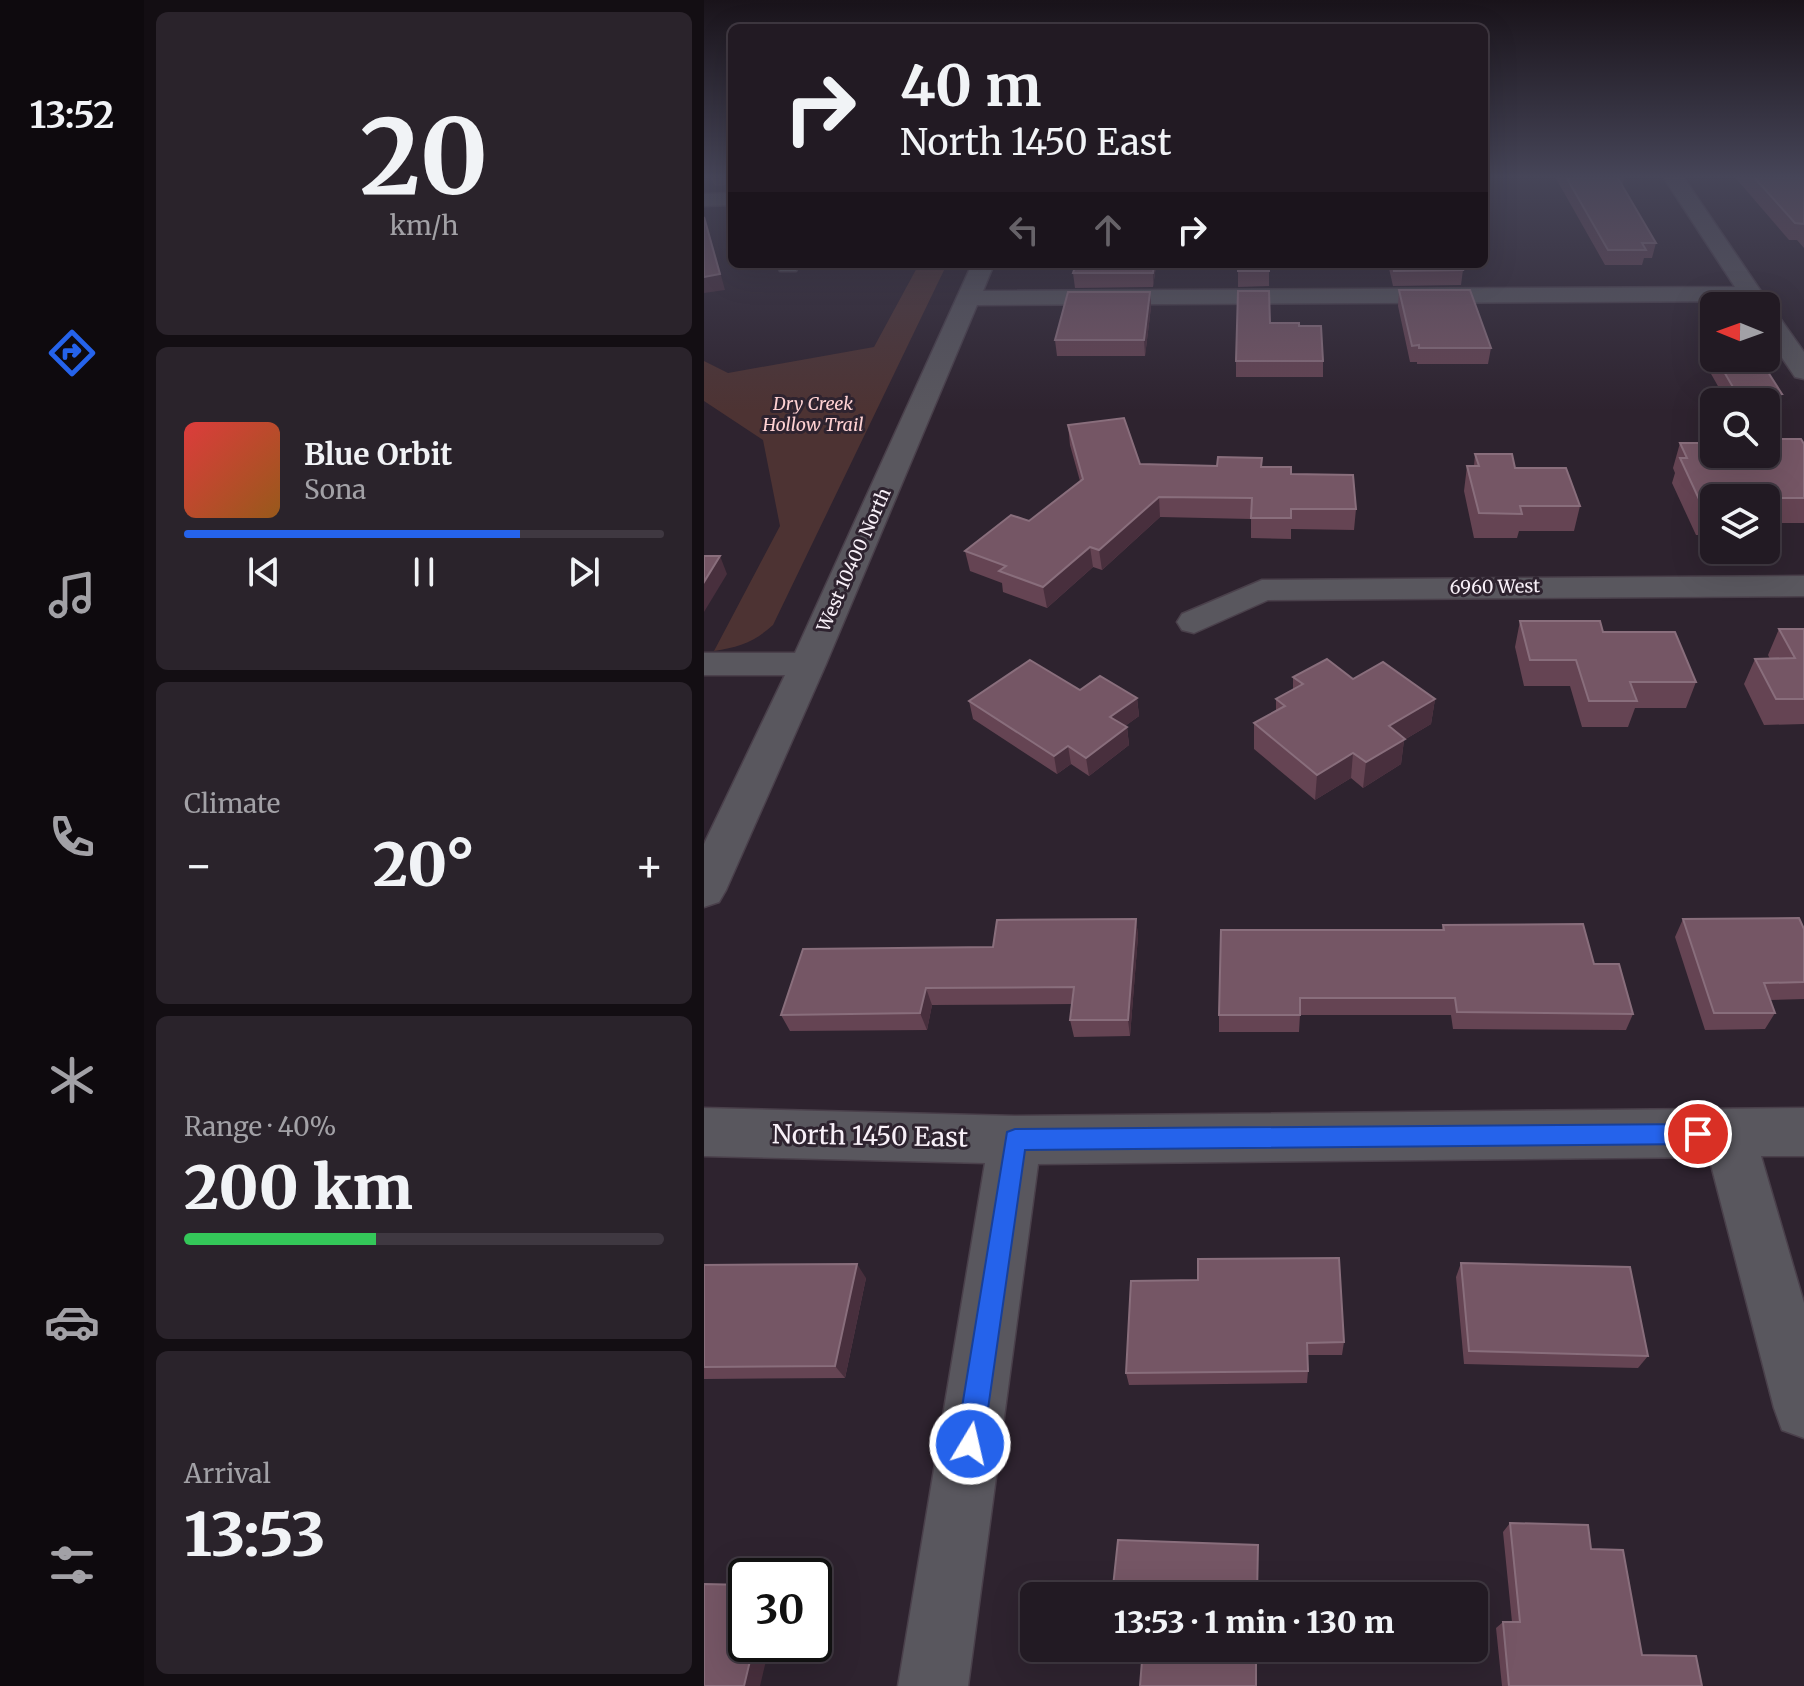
<!DOCTYPE html>
<html lang="en">
<head>
<meta charset="utf-8">
<style>
  body { margin:0; font-family:Merriweather,serif; background:#2a232b; color:#f1f3f6; height:100vh; display:flex; flex-direction:column; font-size:30px; white-space:nowrap }
  * { box-sizing:border-box; margin:0 }
  p { font-size:26px; color:#a2a1a6 }
  .icon { flex:none; width:44px; height:44px; fill:none; stroke:currentColor; stroke-width:2; stroke-linecap:round; stroke-linejoin:round }
  .map { position:relative; flex:1; overflow:hidden }
  .side { display:flex; flex-direction:column; gap:12px; padding:12px; background:#130e13; width:560px }
  .side>* { flex:none }
  .guide { position:absolute; left:24px; top:24px; width:760px; height:244px; border-radius:12px; box-shadow:0 8px 32px #0002,0 0 0 2px #3f3841; background:#221a23; color:#f1f3f6; overflow:hidden }
  .needle { width:52px; rotate:271deg }
  .controls { position:absolute; left:996px; top:292px; display:grid; gap:16px }
  .controls a { display:grid; place-items:center; width:80px; height:80px; border-radius:12px; background:#221a23; box-shadow:0 8px 32px #0002,0 0 0 2px #3f3841; font-size:40px }
  .speed { position:absolute; left:24px; top:1558px; display:flex; gap:16px; font-size:40px; font-weight:700; text-align:center }
  .speed>* { display:grid; place-content:center; width:104px; height:104px; border-radius:50%; background:#221a23; box-shadow:0 8px 32px #0002,0 0 0 2px #3f3841; line-height:1 }
  .speed .limit { border:4px solid #111; border-radius:12px; background:#fff; color:#111 }
  .pin { position:absolute; display:grid; place-items:center; width:68px; height:68px; color:#fff; margin:-34px; border:4px solid #fff; border-radius:50%; box-shadow:0 2px 8px #0007 }
  .me { position:absolute; width:88px; margin:-44px; rotate:9deg; stroke-linejoin:round; filter:drop-shadow(0 0 6px #0008) }
  .turn { display:flex; align-items:center; gap:28px; height:168px; padding:0 40px; font-size:36px }
  .turn .icon { width:104px; height:104px; stroke-width:2.5 }
  .turn b { display:block; font-size:56px; line-height:68px }
  .lanes { display:flex; align-items:center; height:76px; padding:0 40px; background:#0003; justify-content:center; gap:40px; direction:ltr }
  .lanes .off { opacity:.35 }
  .big { font-size:60px; font-weight:800; line-height:1.1 }
  .side .widget { flex:1; display:flex; flex-direction:column; justify-content:center; gap:12px; min-width:0; padding:0 28px; border-radius:12px; background:#2a232b }
  .side .dial { align-items:center; gap:0 }
  .dial b { font-size:104px; line-height:1 }
  .song { display:flex; align-items:center; gap:24px }
  .cover { width:96px; height:96px; border-radius:12px; background:linear-gradient(135deg,hsl(0 70% 55%),hsl(30 70% 35%)) }
  .played { height:8px; border-radius:4px; background:linear-gradient(90deg,#2563eb 70%,#3f3841 70%) }
  .keys { display:flex; justify-content:space-around; direction:ltr }
  .heat { display:flex; justify-content:space-between; align-items:center; font-size:44px; direction:ltr }
  .charge { height:12px; border-radius:6px; background:linear-gradient(90deg,#34c759 40%,#3f3841 0) }
  .trip { position:absolute; left:316px; top:1582px; width:468px; height:80px; border-radius:12px; background:#221a23; box-shadow:0 8px 32px #0002,0 0 0 2px #3f3841; font-weight:800; line-height:80px; text-align:center }
  main { display:flex; flex:1; min-height:0 }
  .menu { display:flex; flex-direction:column; width:144px; justify-content:space-around; align-items:center; background:#0e0a0e; color:#a2a1a6 }
  .menu .icon { width:56px; height:56px }
  .menu .selected { color:#2563eb }
  .menu b { font-size:36px; color:#f1f3f6 }
  .map>svg:first-child { display:block }
</style>
</head>
<body>
<main>
<nav class="menu">
<b>13:52</b>
<svg class="icon selected" aria-label="directions" viewBox="0 0 24 24"><path d="M12 3l9 9-9 9-9-9zM9 14v-3h6M13 9l2 2-2 2"/></svg>
<svg class="icon" aria-label="music" viewBox="0 0 24 24"><path d="M9 18V5l10-2v13"/><circle cx="6" cy="18" r="3"/><circle cx="16" cy="16" r="3"/></svg>
<svg class="icon" aria-label="phone" viewBox="0 0 24 24"><path d="M5 4h4l2 5-3 2q2 4 5 5l2-3 5 2v4C11 20 4 13 5 4z"/></svg>
<svg class="icon" aria-label="climate" viewBox="0 0 24 24"><path d="M12 3v18M4 7l16 10M4 17L20 7"/></svg>
<svg class="icon" aria-label="car" viewBox="0 0 24 24"><path d="M5 17H2v-5l4-1 3-4h7l3 4 3 1v5h-3M9 17h6M6 11h13"/><circle cx="7" cy="17" r="2"/><circle cx="17" cy="17" r="2"/></svg>
<svg class="icon" aria-label="filters" viewBox="0 0 24 24"><path d="M4 7h16M4 17h16"/><circle cx="9" cy="7" r="2"/><circle cx="15" cy="17" r="2"/></svg>
</nav>
<section class="side">
<div class="widget dial"><b>20</b><p>km/h</p></div>
<div class="widget">
<div class="song"><i class="cover"></i><div><b>Blue Orbit</b><p>Sona</p></div></div>
<div class="played"></div>
<div class="keys"><svg class="icon" aria-label="previous" viewBox="0 0 24 24"><path d="M18 5L8 12l10 7zM5 5v14"/></svg><svg class="icon" aria-label="pause" viewBox="0 0 24 24"><path d="M8 5v14M16 5v14"/></svg><svg class="icon" aria-label="next" viewBox="0 0 24 24"><path d="M6 5l10 7-10 7zM19 5v14"/></svg></div>
</div>
<div class="widget"><p>Climate</p>
<div class="heat"><a>−</a><b class="big">20°</b><a>+</a></div>
</div>
<div class="widget"><p>Range · 40%</p><b class="big">200 km</b><div class="charge"></div></div>
<div class="widget"><p>Arrival</p><b class="big">13:53</b></div>
</section>
<div class="map">
<svg width="1100" height="1686" viewBox="0 0 1100 1686">
  <rect width="100%" height="100%" fill="#2e232f"/>
  <path fill="#4d3333" d="M215,264H243L69,625C50,642 35,647 10,651L76,526L59,440L0,401V361L24,373L170,347Z"/>
  <g fill="none" stroke-linecap="round" stroke-linejoin="round">
    <defs>
      <g id="minor">
        <path d="M958,175H978L1067,306L1065,309L1071,311L1100,352V379L1091,377L1062,334V306H1043L1040,301L273,305L122,664L22,890L15,902L0,907V844L81,675H0V653H91L268,264H290L279,291L1031,287Z"/>
        <path d="M28,193V205L0,206V194Z"/>
        <path d="M72,264H94L95,266L92,271H76Z"/>
        <path d="M1100,576V596L564,600L490,633L478,630L473,622L478,614L558,580Z"/>
        <path d="M0,1108L311,1116L1100,1108V1156H1057L1100,1303V1438L1078,1430L1070,1408L1005,1157L334,1164L264,1686H194L281,1163L0,1156Z"/>
      </g>
    </defs>
    <use href="#minor" stroke="#4a404b" stroke-width="3"/>
    <use href="#minor" fill="#59575e" fill-rule="evenodd"/>
  </g>
  <g fill="#654453">
    <path d="M4,175H28V184L12,186Z"/>
    <path d="M850,175H921L918,186L952,243L948,258H940L938,265H901Z"/>
    <path d="M1029,175H1100V248L1093,240H1085Z"/>
    <path d="M372,264H457L456,266H452L449,287L371,288L369,273Z"/>
    <path d="M534,264H565V286L534,287Z"/>
    <path d="M684,264H757L759,270L757,285L689,286Z"/>
    <path d="M695,290L787,348L784,364H713V362H706L694,306Z"/>
    <path d="M446,292L447,307L441,356H353L351,340Z"/>
    <path d="M566,323L595,326L619,361V377H532V361Z"/>
    <path d="M998,335L1010,339V358H1055L1078,394L1072,410H1062V402H1023L994,351Z"/>
    <path d="M364,425L436,464L558,467L587,474L652,509L650,530L587,529V539L547,538V519L456,517L398,570L389,567L343,608L299,592L298,583L266,571L261,551L325,521L376,481L366,445Z"/>
    <path d="M976,443L1100,444V523H1062V498H1010V535H992L968,483L971,473L969,468Z"/>
    <path d="M771,454L811,468L876,506L870,531H815L813,538H770L760,491L763,466H770Z"/>
    <path d="M816,621L899,632L992,682L982,708H931L924,727H878L866,686H820L811,647Z"/>
    <path d="M1075,629H1100V724L1060,725L1040,684L1051,659H1066L1064,655Z"/>
    <path d="M589,677L649,679L731,699L727,724L700,740L697,764L659,788L647,778L611,800L550,749V723L572,712V699L589,690Z"/>
    <path d="M376,690L433,698L435,716L421,726L423,727L425,745L385,776L367,764L353,774L269,719L265,701Z"/>
    <path d="M432,919L434,936L426,1036L370,1037L366,1020L368,1004L228,1005L223,1030L86,1031L77,1015L289,947Z"/>
    <path d="M979,919L1100,929V999L1066,1000L1071,1013L1061,1029L1001,1030L971,937Z"/>
    <path d="M739,925L890,964L929,1014L922,1030L749,1029L747,1015H596L595,1032H515V1015L738,930Z"/>
    <path d="M757,1263L944,1356L934,1368L760,1364L752,1277Z"/>
    <path d="M0,1265L162,1278L141,1378L0,1379Z"/>
    <path d="M427,1281L640,1342L638,1355H604V1371L603,1383L425,1385L422,1373Z"/>
    <path d="M806,1523L887,1549L938,1655L998,1686H798L792,1628L799,1622H808L799,1532Z"/>
  </g>
  <g fill="#482f3d">
    <path d="M8,175H28V184L12,186Z"/>
    <path d="M1,217L21,290L0,293V277Z"/>
    <path d="M450,264H452V266L449,287V273Z"/>
    <path d="M446,292L447,307L441,356L440,340Z"/>
    <path d="M455,497L456,517L398,570L395,550Z"/>
    <path d="M386,547L389,567L343,608L339,587Z"/>
    <path d="M16,556L23,574L0,612V582Z"/>
    <path d="M433,698L435,716L409,735L406,717Z"/>
    <path d="M731,699L727,724L700,740L697,764L659,788L662,762L685,726Z"/>
    <path d="M423,727L425,745L385,776L382,758Z"/>
    <path d="M364,746L367,764L353,774L350,756Z"/>
    <path d="M649,753L647,778L611,800L613,775Z"/>
    <path d="M432,919L434,936L426,1036L424,1020Z"/>
    <path d="M222,988L228,1005L223,1030L216,1013Z"/>
    <path d="M153,1264L162,1278L141,1378L131,1366Z"/>
    <path d="M50,1644H66L56,1686H40Z"/>
  </g>
  <g fill="#755665" stroke="#896e7c" stroke-width="2">
    <path d="M861,175H912L952,243H938L942,250H904Z"/>
    <path d="M1048,175H1100V224L1091,223Z"/>
    <path d="M0,217L16,274L0,277Z"/>
    <path d="M372,264H450L449,273H369Z"/>
    <rect x="534" y="264" width="31" height="7"/>
    <path d="M689,264H757L759,270L690,271Z"/>
    <path d="M695,290H766L787,348H715V345L708,346Z"/>
    <path d="M534,291H565L566,323H595V326H617L619,361H532Z"/>
    <path d="M364,292H446L440,340H351Z"/>
    <path d="M998,335L1010,339V355Z"/>
    <path d="M1012,358H1055L1078,394H1033Z"/>
    <path d="M420,418L436,464L513,466L514,457L558,458L557,467H587V474L649,475L652,509H587V518H547L548,498L455,497L395,550L386,547L339,587L295,571L302,566L261,551L307,515L325,521L379,479L364,425Z"/>
    <path d="M1062,439H1097L1100,444V498H1010V510H1000L976,458H983L976,443H1010V454H1062Z"/>
    <path d="M771,454H808L811,468H862L876,506H816L818,514L775,513L763,466H775Z"/>
    <path d="M0,556H16L0,582Z"/>
    <path d="M816,621H896L899,632H971L992,682H926L933,701H885L872,660H826Z"/>
    <path d="M1075,629H1100V699H1072L1051,659L1091,658Z"/>
    <path d="M623,659L649,679L679,662L731,699L685,726L701,739L662,762L649,753L613,775L550,723L581,706L572,699L599,684L589,677Z"/>
    <path d="M326,660L376,690L396,676L433,698L406,717L423,727L382,758L364,746L350,756L265,701Z"/>
    <path d="M1095,918L1100,929V982L1060,983L1071,1013H1010L979,919Z"/>
    <path d="M432,919L424,1020H366L370,987L222,988L216,1013L77,1015L99,949L289,947L293,920Z"/>
    <path d="M879,924L890,964H915L929,1014L753,1012L751,998H596V1015H515L517,930H740L739,925Z"/>
    <path d="M635,1258L640,1342L603,1343L604,1371L422,1373L427,1281L494,1280V1259Z"/>
    <path d="M757,1263L926,1267L944,1356L765,1351Z"/>
    <path d="M153,1264L131,1366L0,1367V1265Z"/>
    <path d="M806,1523L884,1525L887,1549L919,1550L938,1655L992,1656L998,1686H805L799,1622H816Z"/>
    <path d="M414,1540L554,1545L553,1596H408Z"/>
    <path d="M0,1584L42,1585V1644H50L40,1686H0Z"/>
    <path d="M439,1648H552V1686H436Z"/>
  </g>
  <linearGradient id="sky" x2="0" y2="1"><stop stop-color="#19131a"/><stop offset="0.43" stop-color="#464558"/><stop offset="1" stop-color="#464558" stop-opacity="0"/></linearGradient>
  <rect width="1100" height="411" fill="url(#sky)"/>
  <path fill="#2563eb" stroke="#184099" stroke-width="2" d="M994,1124L1002,1127L1005,1134L1002,1141L994,1144L321,1150L279,1444L275,1454L266,1457L256,1454L252,1444L303,1132L311,1129Z"/>
  <g text-anchor="middle" stroke-width="6" stroke-linejoin="round" paint-order="stroke">
    <g font-size="18" font-style="italic" fill="#fed1d2" stroke="#2e232f">
      <text x="109" y="410">Dry Creek<tspan x="109" dy="21">Hollow Trail</tspan></text>
    </g>
    <g font-size="18" fill="#f8f0f8" stroke="#2e232f">
      <text transform="translate(150 560) rotate(-66)" y="6">West 10400 North</text>
      <text transform="translate(791 587) rotate(-1)" y="6">6960 West</text>
    </g>
    <g font-size="26" fill="#f8f0f8" stroke="#2e232f">
      <text transform="translate(166 1136) rotate(1)" y="9">North 1450 East</text>
    </g>
  </g>
</svg>
<div class="controls">
<a><svg class="needle" viewBox="-14 -14 28 28"><path d="M0-13l5 13h-10z" fill="#e53935"/><path d="M0 13l5-13h-10z" fill="#a2a1a6"/></svg></a>
<a><svg class="icon" aria-label="search" viewBox="0 0 24 24"><circle cx="10" cy="10" r="6"/><path d="M15 15l6 6"/></svg></a>
<a><svg class="icon" aria-label="layers" viewBox="0 0 24 24"><path d="M12 4l9 5-9 5-9-5zM3 14l9 5 9-5"/></svg></a>
</div>
<div class="speed"><div class="limit">30</div></div>
<div class="pin" style="left:994px;top:1134px;background:#d93025"><svg class="icon" aria-label="arrive" viewBox="0 0 24 24"><path d="M6 21V4h12l-3 4 3 4H6"/></svg></div>
<svg class="me" style="left:266px;top:1444px" viewBox="-20 -20 40 40"><circle r="17" fill="#2563eb" stroke="#fff" stroke-width="3"/><path d="M0-11L8 9 0 5-8 9z" fill="#fff"/></svg>
<div class="trip">13:53 · 1 min · 130 m</div>
<div class="guide">
<div class="turn"><svg class="icon" aria-label="right" viewBox="0 0 24 24"><path d="M7 20v-9h11M14 6l5 5-5 5"/></svg><div><b>40 m</b>North 1450 East</div></div>
<div class="lanes"><svg class="icon off" aria-label="left" viewBox="0 0 24 24"><path d="M17 20v-9H6M10 6l-5 5 5 5"/></svg><svg class="icon off" aria-label="ahead" viewBox="0 0 24 24"><path d="M12 20V5M6 11l6-6 6 6"/></svg><svg class="icon" aria-label="right" viewBox="0 0 24 24"><path d="M7 20v-9h11M14 6l5 5-5 5"/></svg></div>
</div>
</div>
</main>
</body>
</html>
